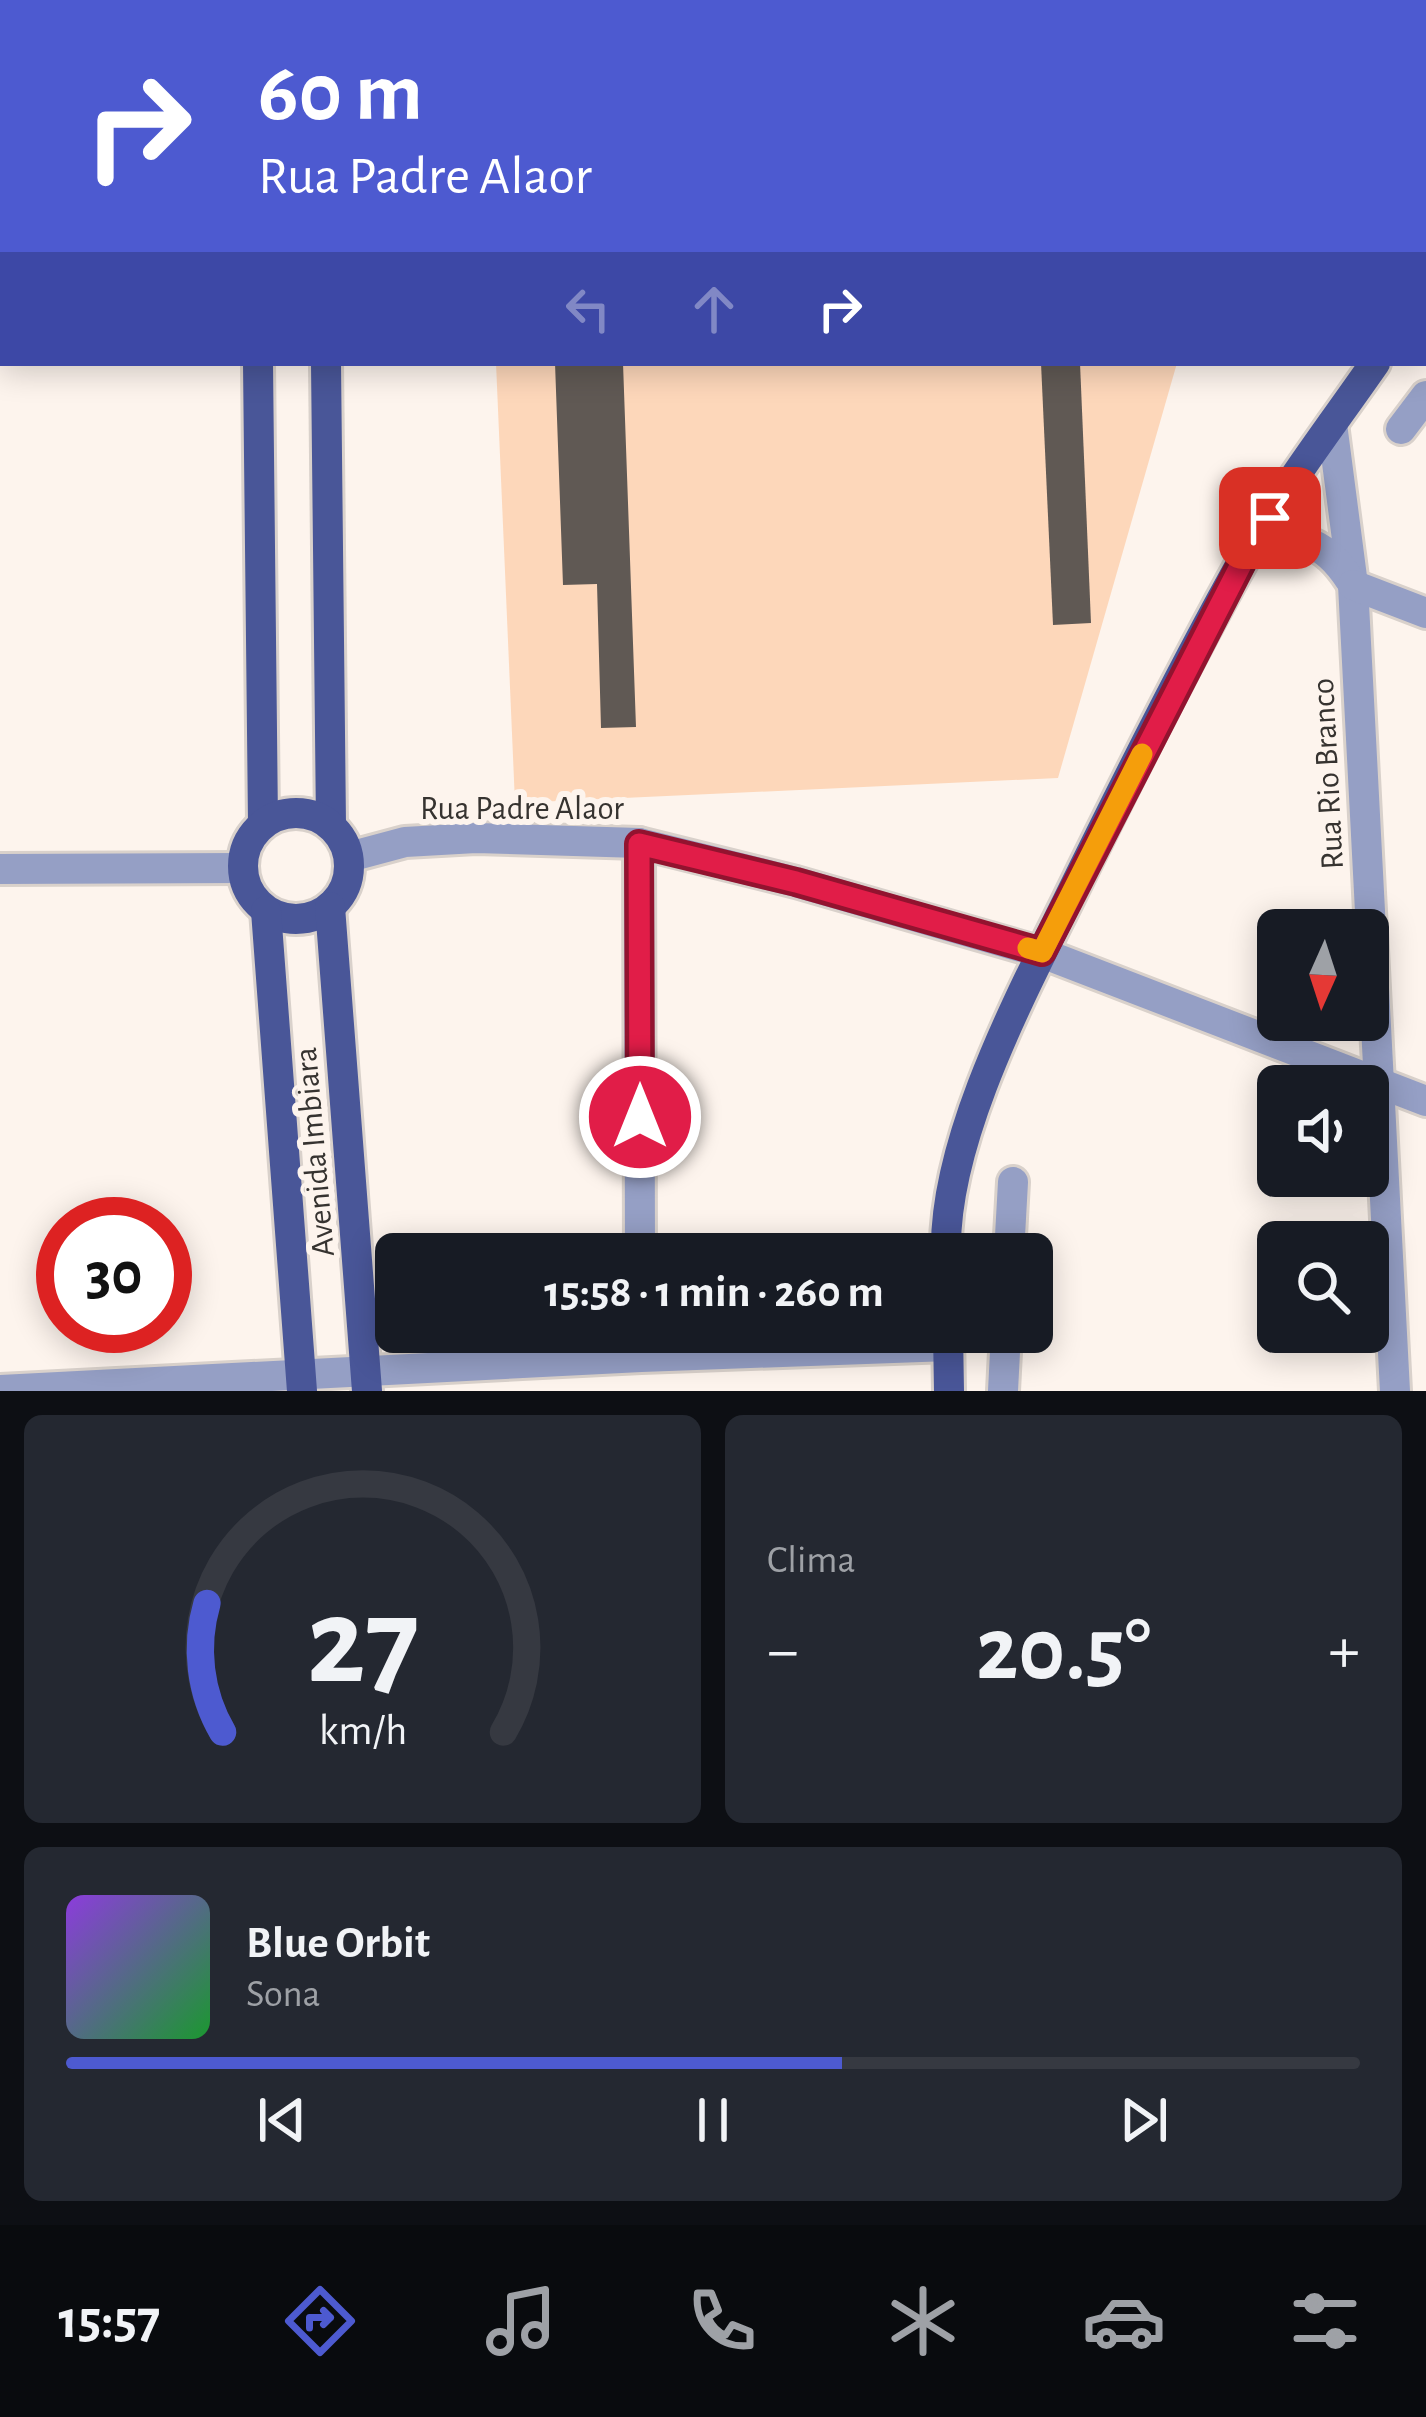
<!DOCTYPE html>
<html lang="pt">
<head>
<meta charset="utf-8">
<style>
  body { margin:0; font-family:"Alegreya Sans",sans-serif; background:#242831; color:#f1f3f6; height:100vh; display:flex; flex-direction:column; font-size:45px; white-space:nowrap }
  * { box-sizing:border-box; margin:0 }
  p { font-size:39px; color:#9ea1a6 }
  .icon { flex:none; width:66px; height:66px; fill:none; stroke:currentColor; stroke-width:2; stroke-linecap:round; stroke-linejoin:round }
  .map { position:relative; height:1391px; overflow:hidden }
  .sheet { display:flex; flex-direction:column; gap:24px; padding:24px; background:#0d0f14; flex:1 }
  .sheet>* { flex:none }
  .guide { position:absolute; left:0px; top:0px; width:1428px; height:366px; box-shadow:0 6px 30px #0003; background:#4d5ad0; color:#fff; overflow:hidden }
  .needle { width:78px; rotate:183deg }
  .buttons { position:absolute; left:1257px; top:909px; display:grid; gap:24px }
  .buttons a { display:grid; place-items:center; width:132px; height:132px; border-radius:18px; background:#171b24; box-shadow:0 6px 30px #0003; font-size:60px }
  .speed { position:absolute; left:36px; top:1197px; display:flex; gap:24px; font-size:60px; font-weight:700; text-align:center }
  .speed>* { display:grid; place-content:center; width:156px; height:156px; border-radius:50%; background:#171b24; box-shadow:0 6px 30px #0003; line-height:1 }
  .speed .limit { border:18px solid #d22; background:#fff; color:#111 }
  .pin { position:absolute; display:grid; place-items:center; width:102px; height:102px; color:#fff; margin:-51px; border-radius:24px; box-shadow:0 6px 18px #0006 }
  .me { position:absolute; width:132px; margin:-66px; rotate:0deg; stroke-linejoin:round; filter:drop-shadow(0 0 9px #0008) }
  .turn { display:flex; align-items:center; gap:42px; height:252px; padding:0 60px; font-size:54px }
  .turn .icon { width:156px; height:156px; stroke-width:2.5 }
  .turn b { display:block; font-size:84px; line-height:102px }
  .lanes { display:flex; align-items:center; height:114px; padding:0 60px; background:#0003; justify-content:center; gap:60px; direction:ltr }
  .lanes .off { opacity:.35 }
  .big { font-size:90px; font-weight:700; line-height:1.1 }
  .sheet .widget { flex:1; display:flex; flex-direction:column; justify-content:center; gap:18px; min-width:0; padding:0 42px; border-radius:18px; background:#242831 }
  .sheet .dial { align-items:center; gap:0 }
  .dial svg { height:312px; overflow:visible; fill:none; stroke:#363941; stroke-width:7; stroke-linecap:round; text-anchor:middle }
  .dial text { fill:#f1f3f6; stroke:none }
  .song { display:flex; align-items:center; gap:36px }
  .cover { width:144px; height:144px; border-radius:18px; background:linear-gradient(135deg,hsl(270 70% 55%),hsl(130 70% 35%)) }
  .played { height:12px; border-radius:6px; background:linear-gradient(90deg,#4d5ad0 60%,#363941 60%) }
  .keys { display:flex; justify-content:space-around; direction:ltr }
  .heat { display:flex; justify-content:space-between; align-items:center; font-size:66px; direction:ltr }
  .sheet .tiles { flex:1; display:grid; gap:24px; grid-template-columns:1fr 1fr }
  .widget:last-child { grid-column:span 2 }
  .trip { position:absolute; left:375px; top:1233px; width:678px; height:120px; border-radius:18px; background:#171b24; box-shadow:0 6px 30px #0003; font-weight:700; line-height:120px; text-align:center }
  .menu { display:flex; height:192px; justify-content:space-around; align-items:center; background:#090b0e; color:#9ea1a6 }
  .menu .icon { width:84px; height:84px }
  .menu .active { color:#4d5ad0 }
  .menu b { font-size:54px; color:#f1f3f6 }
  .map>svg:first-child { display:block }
</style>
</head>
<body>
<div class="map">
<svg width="1426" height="1391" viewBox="0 0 1426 1391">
  <rect width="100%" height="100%" fill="#fdf4ed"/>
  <g fill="#fdd7ba">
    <path d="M484,0H929L484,3Z"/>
    <path d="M496,363H1177L1058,778L515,803Z"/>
  </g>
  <g fill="#605954">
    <path d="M555,363H623L636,727L601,728L597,584L563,585Z"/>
    <path d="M1041,363H1080L1091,623L1053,625Z"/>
  </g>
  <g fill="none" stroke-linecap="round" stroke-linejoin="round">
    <defs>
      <g id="minor">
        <path d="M1093,0L1097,3"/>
        <path d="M0,316H3"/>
        <path d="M1332,424L1353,585L1395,1391"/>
        <path d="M1401,429L1426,396"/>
        <path d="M1249,549C1295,532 1323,538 1350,580"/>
        <path d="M1353,585L1426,613"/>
        <path d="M639,843L640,1254"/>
        <path d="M349,857L405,842L476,838L639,843L796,882L1042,953L1426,1101"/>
        <path d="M0,869L242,868"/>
        <path d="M1009,1254L1013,1182"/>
        <path d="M0,1390L641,1357L949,1346"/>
        <path d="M1003,1391L1006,1332"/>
      </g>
      <g id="major">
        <path d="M234,0V3"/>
        <path d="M303,0V3"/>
        <path d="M1425,291L1426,289"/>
        <path d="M258,363L263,823"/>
        <path d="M326,363L331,825"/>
        <circle cx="296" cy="866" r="53"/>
        <path d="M330,907L367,1391"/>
        <path d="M266,911L302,1391"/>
        <path d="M946,1254C943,1143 1018,1001 1067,902C1124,785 1183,667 1247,553C1284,487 1332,425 1375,363"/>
        <path d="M948,1332L949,1391"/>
      </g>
    </defs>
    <use href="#minor" stroke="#d9d1cb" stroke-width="36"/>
    <use href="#major" stroke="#d9d1cb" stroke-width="36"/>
    <use href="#minor" stroke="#959fc5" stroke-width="30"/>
    <use href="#major" stroke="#495698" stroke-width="30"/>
  </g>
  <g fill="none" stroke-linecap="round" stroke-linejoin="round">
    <defs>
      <path id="route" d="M640,1117L639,844L796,882L1042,952L1249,549L1270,518"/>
    </defs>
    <use href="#route" stroke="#92132f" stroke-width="30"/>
    <use href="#route" stroke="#e11d48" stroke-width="21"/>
    <path stroke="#f59e0b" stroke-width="21" d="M1028,948L1042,952L1142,754"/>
  </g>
  <g text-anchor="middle" stroke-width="12" stroke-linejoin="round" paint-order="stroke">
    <g font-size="33" fill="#363330" stroke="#fdf4ed">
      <text transform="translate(1326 774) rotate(-93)" y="12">Rua Rio Branco</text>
      <text x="522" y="819">Rua Padre Alaor</text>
      <text transform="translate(313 1152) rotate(-95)" y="12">Avenida Imbiara</text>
    </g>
  </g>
</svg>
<div class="buttons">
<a><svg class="needle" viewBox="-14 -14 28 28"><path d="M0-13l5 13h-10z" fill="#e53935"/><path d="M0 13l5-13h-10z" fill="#9ea1a6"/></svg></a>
<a><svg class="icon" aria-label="sound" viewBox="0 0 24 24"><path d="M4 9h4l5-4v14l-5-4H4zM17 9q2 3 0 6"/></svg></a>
<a><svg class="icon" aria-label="search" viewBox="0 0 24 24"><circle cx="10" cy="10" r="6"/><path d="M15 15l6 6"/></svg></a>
</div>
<div class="speed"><div class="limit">30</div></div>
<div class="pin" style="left:1270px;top:518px;background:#d93025"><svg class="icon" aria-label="arrive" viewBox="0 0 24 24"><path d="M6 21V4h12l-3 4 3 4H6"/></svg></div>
<svg class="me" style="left:640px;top:1117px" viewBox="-20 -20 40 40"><circle r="17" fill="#e11d48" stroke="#fff" stroke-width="3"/><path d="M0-11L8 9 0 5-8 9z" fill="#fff"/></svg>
<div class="trip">15:58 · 1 min · 260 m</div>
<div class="guide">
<div class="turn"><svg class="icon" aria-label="right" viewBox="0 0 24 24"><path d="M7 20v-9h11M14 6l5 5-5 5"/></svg><div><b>60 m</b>Rua Padre Alaor</div></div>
<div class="lanes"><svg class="icon off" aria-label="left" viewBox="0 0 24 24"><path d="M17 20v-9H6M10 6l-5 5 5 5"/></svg><svg class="icon off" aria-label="ahead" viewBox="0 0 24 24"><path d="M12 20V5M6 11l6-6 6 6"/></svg><svg class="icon" aria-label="right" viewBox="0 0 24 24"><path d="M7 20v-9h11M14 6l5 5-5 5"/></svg></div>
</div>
</div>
<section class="sheet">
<div class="tiles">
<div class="widget dial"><svg viewBox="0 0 100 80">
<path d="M14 69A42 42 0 1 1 86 69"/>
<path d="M14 69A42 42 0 0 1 10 36" stroke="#4d5ad0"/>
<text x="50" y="56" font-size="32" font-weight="700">27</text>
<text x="50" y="72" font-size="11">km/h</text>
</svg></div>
<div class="widget"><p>Clima</p>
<div class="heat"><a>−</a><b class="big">20.5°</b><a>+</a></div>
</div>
<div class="widget">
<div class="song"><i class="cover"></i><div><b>Blue Orbit</b><p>Sona</p></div></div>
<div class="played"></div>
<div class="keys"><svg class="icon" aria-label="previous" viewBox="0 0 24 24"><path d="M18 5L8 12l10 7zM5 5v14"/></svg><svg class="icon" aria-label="pause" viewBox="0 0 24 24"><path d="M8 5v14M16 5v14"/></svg><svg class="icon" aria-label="next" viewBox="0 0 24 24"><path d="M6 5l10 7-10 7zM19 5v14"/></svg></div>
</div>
</div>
</section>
<nav class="menu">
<b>15:57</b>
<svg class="icon active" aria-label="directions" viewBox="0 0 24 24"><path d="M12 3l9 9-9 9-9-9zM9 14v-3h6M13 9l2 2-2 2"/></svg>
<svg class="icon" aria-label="music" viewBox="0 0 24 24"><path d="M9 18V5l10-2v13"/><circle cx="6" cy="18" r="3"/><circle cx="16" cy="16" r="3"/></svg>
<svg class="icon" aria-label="phone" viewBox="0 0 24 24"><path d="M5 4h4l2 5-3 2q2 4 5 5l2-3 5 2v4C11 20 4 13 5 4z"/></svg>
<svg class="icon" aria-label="climate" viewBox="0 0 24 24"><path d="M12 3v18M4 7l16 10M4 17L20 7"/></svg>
<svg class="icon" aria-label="car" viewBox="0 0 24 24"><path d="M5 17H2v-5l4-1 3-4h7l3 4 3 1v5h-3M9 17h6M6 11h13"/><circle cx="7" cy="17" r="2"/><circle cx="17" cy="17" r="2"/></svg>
<svg class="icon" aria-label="filters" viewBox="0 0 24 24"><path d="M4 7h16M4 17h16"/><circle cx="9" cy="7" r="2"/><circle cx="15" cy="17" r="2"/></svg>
</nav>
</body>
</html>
